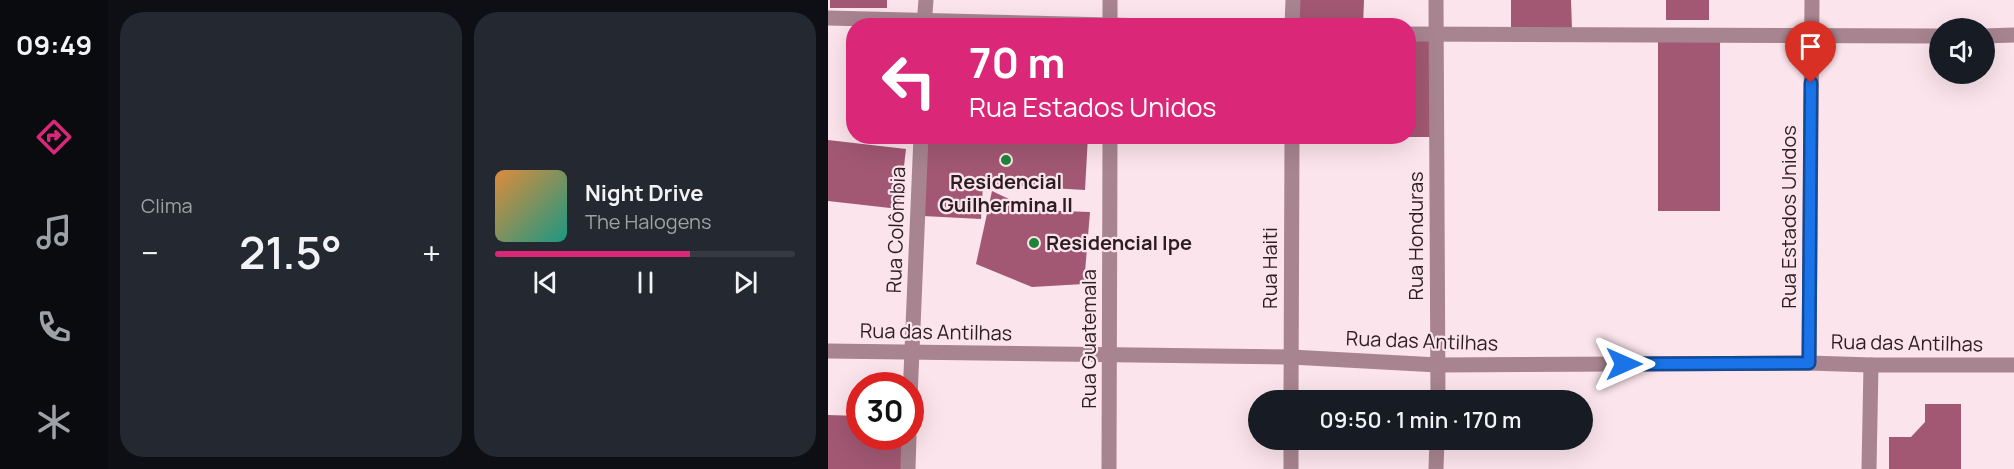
<!DOCTYPE html>
<html lang="pt">
<head>
<meta charset="utf-8">
<style>
  body { margin:0; font-family:Manrope,sans-serif; background:#242831; color:#f1f3f6; height:100vh; display:flex; flex-direction:column; font-size:22px; white-space:nowrap }
  * { box-sizing:border-box; margin:0 }
  p { font-size:20px; color:#9ea1a6 }
  .icon { flex:none; width:33px; height:33px; fill:none; stroke:currentColor; stroke-width:2; stroke-linecap:round; stroke-linejoin:round }
  .map { position:relative; flex:1; overflow:hidden }
  .drawer { display:flex; flex-direction:column; gap:12px; padding:12px; background:#0d0f14; width:720px }
  .drawer>* { flex:none }
  .guide { position:absolute; left:18px; top:18px; width:570px; height:126px; border-radius:24px; box-shadow:0 6px 24px #0002; background:#db2777; color:#fff; overflow:hidden }
  .fabs { position:absolute; left:1101px; top:18px; display:grid; gap:12px }
  .fabs a { display:grid; place-items:center; width:66px; height:66px; border-radius:50%; background:#171b24; box-shadow:0 6px 24px #0002; font-size:30px }
  .speed { position:absolute; left:18px; top:372px; display:flex; gap:12px; font-size:30px; font-weight:700; text-align:center }
  .speed>* { display:grid; place-content:center; width:78px; height:78px; border-radius:50%; background:#171b24; box-shadow:0 6px 24px #0002; line-height:1 }
  .speed .limit { border:9px solid #d22; background:#fff; color:#111 }
  .pin { position:absolute; display:grid; place-items:center; width:51px; height:51px; color:#fff; margin:-62px -26px; border-radius:50% 50% 50% 0; rotate:-45deg; box-shadow:0 0 6px #0007 }
  .pin .icon { rotate:45deg }
  .me { position:absolute; width:66px; margin:-33px; rotate:90deg; stroke-linejoin:round; filter:drop-shadow(0 0 4px #0008) }
  .turn { display:flex; align-items:center; gap:21px; height:126px; padding:0 24px; font-size:27px }
  .turn .icon { width:78px; height:78px; stroke-width:2.5 }
  .turn b { display:block; font-size:42px; line-height:51px }
  .big { font-size:45px; font-weight:600; line-height:1.1 }
  .drawer .tile { flex:1; display:flex; flex-direction:column; justify-content:center; gap:9px; min-width:0; padding:0 21px; border-radius:24px; background:#242831 }
  .song { display:flex; align-items:center; gap:18px }
  .cover { width:72px; height:72px; border-radius:9px; background:linear-gradient(135deg,hsl(30 70% 55%),hsl(170 70% 35%)) }
  .played { height:6px; border-radius:3px; background:linear-gradient(90deg,#db2777 65%,#363941 65%) }
  .keys { display:flex; justify-content:space-around; direction:ltr }
  .heat { display:flex; justify-content:space-between; align-items:center; font-size:33px; direction:ltr }
  .drawer .tiles { flex:1; display:grid; gap:12px; grid-template-columns:repeat(2,1fr) }
  .trip { position:absolute; left:420px; top:390px; width:345px; height:60px; border-radius:30px; background:#171b24; box-shadow:0 6px 24px #0002; font-weight:600; line-height:60px; text-align:center }
  main { display:flex; flex:1; min-height:0 }
  .tabs { display:flex; flex-direction:column; width:108px; justify-content:space-around; align-items:center; background:#090b0e; color:#9ea1a6 }
  .tabs .icon { width:42px; height:42px }
  .tabs .selected { color:#db2777 }
  .tabs b { font-size:27px; color:#f1f3f6 }
  .map>svg:first-child { display:block }
</style>
</head>
<body>
<main>
<nav class="tabs">
<b>09:49</b>
<svg class="icon selected" aria-label="directions" viewBox="0 0 24 24"><path d="M12 3l9 9-9 9-9-9zM9 14v-3h6M13 9l2 2-2 2"/></svg>
<svg class="icon" aria-label="music" viewBox="0 0 24 24"><path d="M9 18V5l10-2v13"/><circle cx="6" cy="18" r="3"/><circle cx="16" cy="16" r="3"/></svg>
<svg class="icon" aria-label="phone" viewBox="0 0 24 24"><path d="M5 4h4l2 5-3 2q2 4 5 5l2-3 5 2v4C11 20 4 13 5 4z"/></svg>
<svg class="icon" aria-label="climate" viewBox="0 0 24 24"><path d="M12 3v18M4 7l16 10M4 17L20 7"/></svg>
</nav>
<section class="drawer">
<div class="tiles">
<div class="tile"><p>Clima</p>
<div class="heat"><a>−</a><b class="big">21.5°</b><a>+</a></div>
</div>
<div class="tile">
<div class="song"><i class="cover"></i><div><b>Night Drive</b><p>The Halogens</p></div></div>
<div class="played"></div>
<div class="keys"><svg class="icon" aria-label="previous" viewBox="0 0 24 24"><path d="M18 5L8 12l10 7zM5 5v14"/></svg><svg class="icon" aria-label="pause" viewBox="0 0 24 24"><path d="M8 5v14M16 5v14"/></svg><svg class="icon" aria-label="next" viewBox="0 0 24 24"><path d="M6 5l10 7-10 7zM19 5v14"/></svg></div>
</div>
</div>
</section>
<div class="map">
<svg width="1186" height="469" viewBox="0 0 1186 469">
  <rect width="100%" height="100%" fill="#fbe4eb"/>
  <g fill="#a25873">
    <rect x="2" y="0" width="57" height="8"/>
    <path d="M468,0H536L535,26L468,24Z"/>
    <path d="M683,0H743L744,29H683Z"/>
    <rect x="838" y="0" width="43" height="20"/>
    <path d="M601,38L604,137H580V39Z"/>
    <path d="M830,41L892,42V211H830Z"/>
    <path d="M99,136H260L257,190L155,184L153,219L95,216Z"/>
    <path d="M0,140L78,149L71,209L0,201Z"/>
    <path d="M164,191L204,210L262,212L256,284L204,287L148,264Z"/>
    <path d="M1097,404H1133V469H1061V437H1083L1097,422Z"/>
    <path d="M0,415L32,416V436H81L80,469H0Z"/>
  </g>
  <g fill="none" stroke-linecap="round" stroke-linejoin="round">
    <g stroke="#a7848f" stroke-width="15">
      <path d="M608,0L610,400"/>
      <path d="M0,18L324,26"/>
      <path d="M96,26L98,0"/>
      <path d="M282,26V0"/>
      <path d="M464,26L465,0"/>
      <path d="M580,34L1112,36"/>
      <path d="M1156,36L1186,35"/>
      <path d="M0,351L463,357L610,365L981,363L1043,365H1186"/>
      <path d="M981,363L984,0"/>
      <path d="M82,398L93,136"/>
      <path d="M463,400L464,136"/>
      <path d="M80,469L81,436"/>
      <path d="M281,469L282,136"/>
      <path d="M463,469V440"/>
      <path d="M608,469L609,440"/>
      <path d="M1041,469L1043,365"/>
    </g>
  </g>
  <g fill="none" stroke-linecap="round" stroke-linejoin="round">
    <defs>
      <path id="route" d="M796,364L981,363L983,83"/>
    </defs>
    <use href="#route" stroke="#114b97" stroke-width="15"/>
    <use href="#route" stroke="#1a73e8" stroke-width="10"/>
  </g>
  <g fill="#1f8438" stroke="#fbe4eb" stroke-width="2">
    <circle cx="178" cy="160" r="6"/>
    <circle cx="206" cy="243" r="6"/>
  </g>
  <g text-anchor="middle" stroke-width="4.5" stroke-linejoin="round" paint-order="stroke">
    <g font-size="20" font-weight="bold" fill="#2b1d21" stroke="#fbe4eb">
      <text x="178" y="189">Residencial<tspan x="178" dy="23">Guilhermina II</tspan></text>
      <text x="218" y="250" text-anchor="start">Residencial Ipe</text>
    </g>
    <g font-size="20" fill="#2b1d21" stroke="#fbe4eb">
      <text transform="translate(961 217) rotate(-90)" y="7">Rua Estados Unidos</text>
      <text transform="translate(68 230) rotate(-88)" y="7">Rua Colômbia</text>
      <text transform="translate(588 236) rotate(-90)" y="7">Rua Honduras</text>
      <text transform="translate(442 268) rotate(-90)" y="7">Rua Haiti</text>
      <text transform="translate(108 332) rotate(1)" y="7">Rua das Antilhas</text>
      <text transform="translate(261 339) rotate(-90)" y="7">Rua Guatemala</text>
      <text transform="translate(594 341) rotate(2)" y="7">Rua das Antilhas</text>
      <text transform="translate(1079 343) rotate(1)" y="7">Rua das Antilhas</text>
    </g>
  </g>
</svg>
<div class="fabs">
<a><svg class="icon" aria-label="sound" viewBox="0 0 24 24"><path d="M4 9h4l5-4v14l-5-4H4zM17 9q2 3 0 6"/></svg></a>
</div>
<div class="speed"><div class="limit">30</div></div>
<div class="pin" style="left:983px;top:83px;background:#d93025"><svg class="icon" aria-label="arrive" viewBox="0 0 24 24"><path d="M6 21V4h12l-3 4 3 4H6"/></svg></div>
<svg class="me" style="left:796px;top:364px" viewBox="-20 -20 40 40"><path d="M0-17L14 15 0 8-14 15z" fill="#1a73e8" stroke="#fff" stroke-width="4"/></svg>
<div class="trip">09:50 · 1 min · 170 m</div>
<div class="guide">
<div class="turn"><svg class="icon" aria-label="left" viewBox="0 0 24 24"><path d="M17 20v-9H6M10 6l-5 5 5 5"/></svg><div><b>70 m</b>Rua Estados Unidos</div></div>
</div>
</div>
</main>
</body>
</html>
